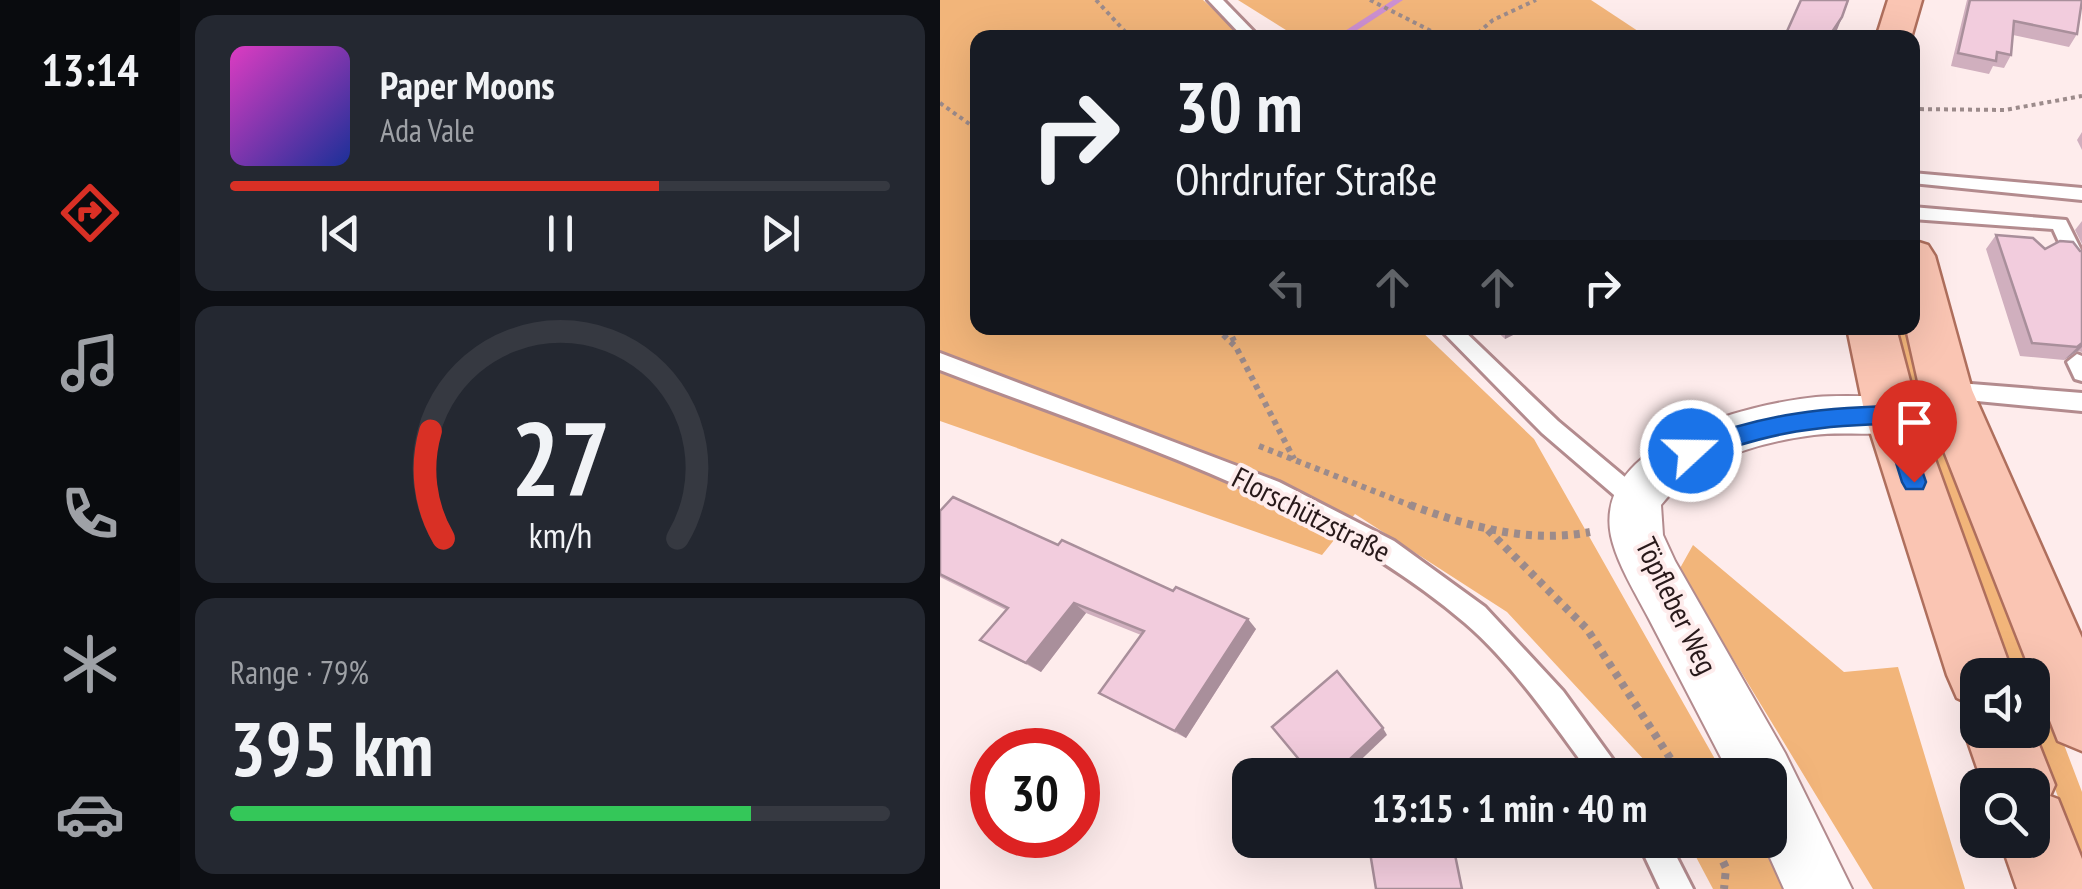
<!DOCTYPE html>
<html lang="en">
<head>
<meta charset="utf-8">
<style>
  body { margin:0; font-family:"PT Sans Narrow",sans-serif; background:#242831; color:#f1f3f6; height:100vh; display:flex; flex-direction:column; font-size:38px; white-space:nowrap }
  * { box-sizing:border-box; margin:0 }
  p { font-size:32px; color:#9ea1a6 }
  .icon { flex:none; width:55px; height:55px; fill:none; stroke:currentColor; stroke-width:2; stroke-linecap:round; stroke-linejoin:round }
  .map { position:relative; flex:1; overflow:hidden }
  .panel { display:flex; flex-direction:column; gap:15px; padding:15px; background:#0d0f14; width:760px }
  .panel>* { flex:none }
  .banner { position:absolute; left:30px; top:30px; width:950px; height:305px; border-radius:20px; box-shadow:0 10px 40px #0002; background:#171b24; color:#f1f3f6; overflow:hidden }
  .controls { position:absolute; left:1020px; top:658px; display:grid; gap:20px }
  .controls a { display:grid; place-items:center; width:90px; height:90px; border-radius:20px; background:#171b24; box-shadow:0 10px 40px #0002; font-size:50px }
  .speed { position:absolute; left:30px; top:728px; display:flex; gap:20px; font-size:50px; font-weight:700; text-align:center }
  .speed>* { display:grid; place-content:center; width:130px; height:130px; border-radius:50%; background:#171b24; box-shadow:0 10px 40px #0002; line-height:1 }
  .speed .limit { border:15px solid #d22; background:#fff; color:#111 }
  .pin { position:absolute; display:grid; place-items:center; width:85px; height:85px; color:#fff; margin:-102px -42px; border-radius:50% 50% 50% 0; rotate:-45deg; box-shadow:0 0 10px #0007 }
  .pin .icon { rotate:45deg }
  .me { position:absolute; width:110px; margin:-55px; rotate:69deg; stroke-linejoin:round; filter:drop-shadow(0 0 8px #0008) }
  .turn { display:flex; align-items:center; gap:35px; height:210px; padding:0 40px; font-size:45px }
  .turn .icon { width:130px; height:130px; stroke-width:2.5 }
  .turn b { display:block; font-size:70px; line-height:85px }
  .lanes { display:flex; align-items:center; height:95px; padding:0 40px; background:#0003; justify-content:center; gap:50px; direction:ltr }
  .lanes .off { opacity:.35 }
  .big { font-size:75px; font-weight:600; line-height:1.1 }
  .panel .widget { flex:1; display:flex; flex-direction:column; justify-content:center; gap:15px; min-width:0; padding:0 35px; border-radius:20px; background:#242831 }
  .panel .dial { align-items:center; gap:0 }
  .dial svg { height:260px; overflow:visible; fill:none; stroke:#363941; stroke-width:7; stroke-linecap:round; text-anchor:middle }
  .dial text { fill:#f1f3f6; stroke:none }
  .song { display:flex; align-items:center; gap:30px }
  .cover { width:120px; height:120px; border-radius:15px; background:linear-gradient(135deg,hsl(310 70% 55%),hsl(230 70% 35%)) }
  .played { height:10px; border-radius:5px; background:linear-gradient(90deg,#d93025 65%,#363941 65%) }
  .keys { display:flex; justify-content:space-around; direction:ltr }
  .charge { height:15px; border-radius:8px; background:linear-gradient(90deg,#34c759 79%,#363941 0) }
  .trip { position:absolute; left:292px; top:758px; width:555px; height:100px; border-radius:20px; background:#171b24; box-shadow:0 10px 40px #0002; font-weight:600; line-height:100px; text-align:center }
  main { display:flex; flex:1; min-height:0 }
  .dock { display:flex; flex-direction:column; width:180px; justify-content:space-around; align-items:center; background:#090b0e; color:#9ea1a6 }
  .dock .icon { width:70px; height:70px }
  .dock .active { color:#d93025 }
  .dock b { font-size:45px; color:#f1f3f6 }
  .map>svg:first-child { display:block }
</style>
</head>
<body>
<main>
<nav class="dock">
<b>13:14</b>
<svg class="icon active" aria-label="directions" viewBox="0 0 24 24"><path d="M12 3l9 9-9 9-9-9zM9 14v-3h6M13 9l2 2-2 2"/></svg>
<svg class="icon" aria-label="music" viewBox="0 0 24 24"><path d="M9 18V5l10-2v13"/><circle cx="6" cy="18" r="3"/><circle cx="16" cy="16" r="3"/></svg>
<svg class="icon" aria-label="phone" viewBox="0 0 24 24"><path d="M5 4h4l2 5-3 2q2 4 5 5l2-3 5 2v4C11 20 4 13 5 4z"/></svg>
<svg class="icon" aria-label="climate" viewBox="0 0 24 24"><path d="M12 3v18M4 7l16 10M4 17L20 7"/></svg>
<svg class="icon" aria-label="car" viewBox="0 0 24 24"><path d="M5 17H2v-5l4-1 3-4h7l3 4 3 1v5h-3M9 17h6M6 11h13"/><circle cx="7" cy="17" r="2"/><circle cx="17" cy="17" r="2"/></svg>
</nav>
<section class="panel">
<div class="widget">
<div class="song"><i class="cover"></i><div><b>Paper Moons</b><p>Ada Vale</p></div></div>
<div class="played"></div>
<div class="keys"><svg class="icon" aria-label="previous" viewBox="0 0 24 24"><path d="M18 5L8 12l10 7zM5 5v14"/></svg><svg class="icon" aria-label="pause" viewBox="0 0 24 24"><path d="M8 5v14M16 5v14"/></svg><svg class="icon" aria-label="next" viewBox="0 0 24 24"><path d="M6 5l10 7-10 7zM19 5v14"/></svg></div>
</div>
<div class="widget dial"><svg viewBox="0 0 100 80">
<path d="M14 69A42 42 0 1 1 86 69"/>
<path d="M14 69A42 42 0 0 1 10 36" stroke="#d93025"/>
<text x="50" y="56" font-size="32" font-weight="700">27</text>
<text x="50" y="72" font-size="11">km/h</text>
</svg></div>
<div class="widget"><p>Range · 79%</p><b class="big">395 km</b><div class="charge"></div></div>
</section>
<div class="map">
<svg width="1142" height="889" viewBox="0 0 1142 889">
  <rect width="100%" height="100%" fill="#feecec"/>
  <g fill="#f2b57a">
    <path d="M0,0H263L291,25L299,37L38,38V328H478L594,439L784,775H713L706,762L567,612L415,514L382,555L0,421Z"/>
    <path d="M298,0H651L707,37H357Z"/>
    <path d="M955,328H971L986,381L1142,792V864L1093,727L1092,675H1074L997,465Z"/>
    <path d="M753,545L904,672L958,667L1025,889H933L739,570Z"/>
    <path d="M747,840H820L847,889H773Z"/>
  </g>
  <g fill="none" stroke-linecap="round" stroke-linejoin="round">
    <path fill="#cc90d1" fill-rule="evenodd" d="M453,0H463L405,38H394Z"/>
    <defs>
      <g id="lane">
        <path d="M268,0H283L320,38H304Z"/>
        <path d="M972,173L1142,188V200L972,183Z"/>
        <path d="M972,207L1126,220L1142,252V261L1128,262L1113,229L972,219Z"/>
        <path d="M499,328H521L618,421L704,493L708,500L704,507L696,510L688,507L602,433Z"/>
        <path d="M0,353L339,482L454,541L545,607L623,691L684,775H651C615,726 571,662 525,623C377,497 178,439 0,370Z"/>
        <path d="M1137,354L1142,356V381L1135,379L1127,362Z"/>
        <path d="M1006,382L1142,393V411L1006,398L995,390Z"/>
        <path d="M697,840H728L753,889H720Z"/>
      </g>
      <path id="street" d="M952,396L968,402L975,415L968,428C938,438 906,431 874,435C819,442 756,460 721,505L723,535L735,561L845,753L912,889H844L822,840H830V775H790C763,723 736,671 709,619C696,594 677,564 671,536C652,442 808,404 876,397C901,395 927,397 952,396Z"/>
      <g id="primary">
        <path d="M948,0H982L971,38H936Z"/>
        <path d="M972,240L988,245L995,256L1032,390L1142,638V751L1118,741L980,390L966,328H972Z"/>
        <path d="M907,328H956L979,415L1073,675H1038V730L1092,727L1115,785L1110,796L1118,799L1142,859V889H1077L1060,840H1092V785H1043L1024,730L1034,706L1017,698L1007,675L925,415Z"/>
      </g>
    </defs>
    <use href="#lane" stroke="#b38b8e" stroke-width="6"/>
    <use href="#street" stroke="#b38b8e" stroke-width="4"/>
    <use href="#primary" stroke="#af6f5d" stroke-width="5"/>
    <g stroke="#9c8b8b" stroke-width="4" stroke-dasharray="4 4" stroke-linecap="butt">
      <path d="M156,0L191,38"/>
      <path d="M430,0L505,38"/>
      <path d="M532,38L553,20L596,0"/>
      <path d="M0,103L38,130"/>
      <path d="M972,109L1065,110L1142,96"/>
    </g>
    <g stroke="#9c8b8b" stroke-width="6" stroke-dasharray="5 5" stroke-linecap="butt">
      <path d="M276,328L296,347L354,459"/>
      <path d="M288,328L294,341"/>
      <path d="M319,446L477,508"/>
    </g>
    <g stroke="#9c8b8b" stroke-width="8" stroke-dasharray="6 6" stroke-linecap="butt">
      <path d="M470,505C528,526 589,544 650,532"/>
      <path d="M548,530L647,629L741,775"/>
      <path d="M1033,803L1038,817"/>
      <path d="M773,840L786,868L784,889"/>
    </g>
    <use href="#lane" fill="#fff" fill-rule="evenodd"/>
    <use href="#street" fill="#fff" fill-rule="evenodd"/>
    <use href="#primary" fill="#fac5b3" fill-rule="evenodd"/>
  </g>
  <g fill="#d0afbe">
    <path d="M1027,0H1142L1137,34L1129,47L1073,35L1071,55L1064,68L1053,66L1049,74L1011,66Z"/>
    <path d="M1142,132V150L1137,140Z"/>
    <path d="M1142,221V244L1135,230Z"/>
    <path d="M1056,235L1105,249L1142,251V352L1138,351L1124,360L1080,356L1046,249Z"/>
    <path d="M553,328H587L565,339Z"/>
    <path d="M0,511L118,545L316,629L246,738L172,701L159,693L201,635L146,613L101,672L40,640L66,610L0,577Z"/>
  </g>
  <g fill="#a98f9b">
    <path d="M909,0L897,30L892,38H888Z"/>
    <path d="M565,328H587L565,339Z"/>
    <path d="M1142,343V347L1138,351L1124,360Z"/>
    <path d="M134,603L146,613L101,672L86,663Z"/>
    <path d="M308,619L316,629L246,738L235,731Z"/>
    <path d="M443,728L447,735L405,775H393Z"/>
  </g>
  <g fill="#f2ccdd" stroke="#a98f9b" stroke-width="2.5">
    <path d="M861,0H908L902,17L888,38H844Z"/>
    <path d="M1030,0H1142L1137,34L1074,21L1071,55L1057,52L1056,61L1018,53Z"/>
    <path d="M1056,235L1093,238L1105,249L1120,241L1133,242L1140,251H1142V343L1137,347L1092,343Z"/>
    <path d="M13,497L118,545L122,540L233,591L236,587L308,619L235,731L159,693L204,631L134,603L86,663L40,640L68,608L0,574V511Z"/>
    <path d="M397,671L443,728L393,775H372L332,727Z"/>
    <path d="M428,840H512L522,889H436Z"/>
  </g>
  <path fill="#1a73e8" stroke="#114b97" stroke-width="2.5" d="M952,406L963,415L986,482L983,489H966L962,482L944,424C866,426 824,435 751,461L743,458L739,451L743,444C820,416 870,408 952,406Z"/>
  <g text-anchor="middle" stroke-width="8" stroke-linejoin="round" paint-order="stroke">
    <g font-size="30" fill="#28191a" stroke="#feecec">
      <text transform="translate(371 515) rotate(27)" y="10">Florschützstraße</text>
      <text transform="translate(736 606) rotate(64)" y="10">Töpfleber Weg</text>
    </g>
  </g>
</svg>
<div class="controls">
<a><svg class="icon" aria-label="sound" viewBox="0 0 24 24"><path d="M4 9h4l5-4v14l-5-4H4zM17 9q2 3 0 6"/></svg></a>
<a><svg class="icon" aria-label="search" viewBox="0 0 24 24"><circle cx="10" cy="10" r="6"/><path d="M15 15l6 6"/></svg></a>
</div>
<div class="speed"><div class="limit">30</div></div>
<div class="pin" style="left:974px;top:482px;background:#d93025"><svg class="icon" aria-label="arrive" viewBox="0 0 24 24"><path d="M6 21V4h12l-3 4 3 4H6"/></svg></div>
<svg class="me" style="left:751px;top:451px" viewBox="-20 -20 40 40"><circle r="17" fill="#1a73e8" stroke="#fff" stroke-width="3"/><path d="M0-11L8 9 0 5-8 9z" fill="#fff"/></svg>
<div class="trip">13:15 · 1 min · 40 m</div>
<div class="banner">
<div class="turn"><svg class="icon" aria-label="right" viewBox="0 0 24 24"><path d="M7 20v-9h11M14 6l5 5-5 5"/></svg><div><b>30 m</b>Ohrdrufer Straße</div></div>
<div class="lanes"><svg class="icon off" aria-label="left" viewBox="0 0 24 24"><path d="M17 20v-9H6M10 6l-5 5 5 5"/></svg><svg class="icon off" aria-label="ahead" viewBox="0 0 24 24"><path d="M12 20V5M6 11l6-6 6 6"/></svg><svg class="icon off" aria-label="ahead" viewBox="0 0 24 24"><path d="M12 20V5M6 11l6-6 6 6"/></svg><svg class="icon" aria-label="right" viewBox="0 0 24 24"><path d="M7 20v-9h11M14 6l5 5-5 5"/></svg></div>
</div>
</div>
</main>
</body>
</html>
